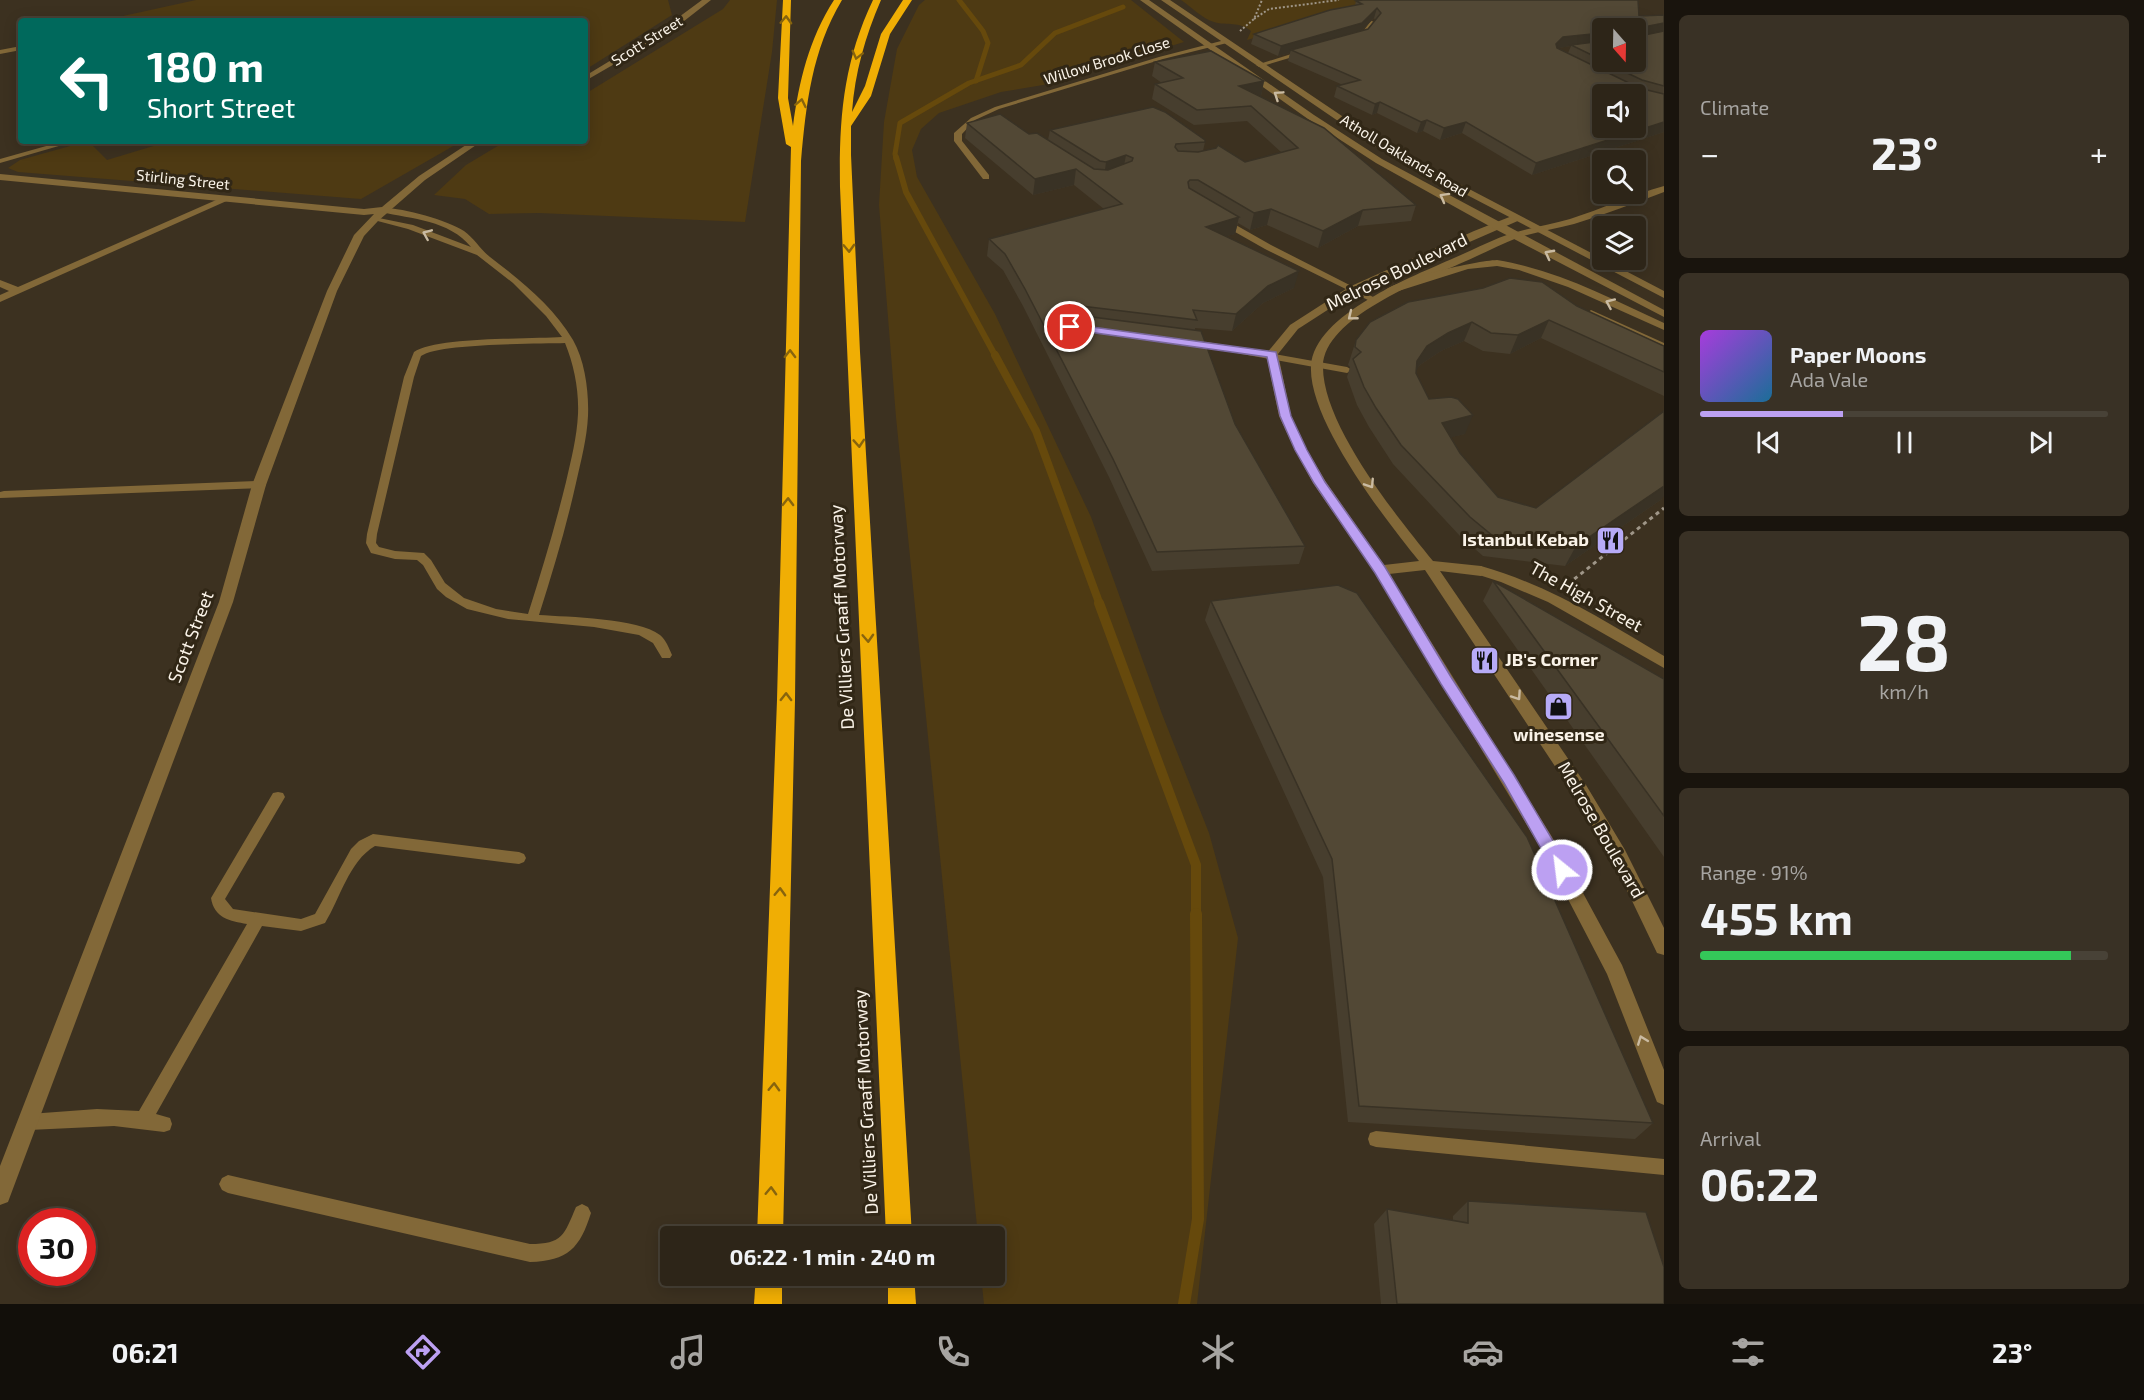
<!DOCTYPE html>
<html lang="en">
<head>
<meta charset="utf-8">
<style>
  body { margin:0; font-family:"Exo 2",sans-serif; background:#393125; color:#f1f3f6; height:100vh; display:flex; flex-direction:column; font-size:22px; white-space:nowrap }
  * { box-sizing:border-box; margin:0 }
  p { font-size:20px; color:#a7a5a2 }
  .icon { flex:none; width:33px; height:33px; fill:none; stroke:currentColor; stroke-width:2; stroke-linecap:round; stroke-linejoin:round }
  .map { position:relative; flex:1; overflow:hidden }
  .panel { display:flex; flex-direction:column; gap:15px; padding:15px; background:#19140d; width:480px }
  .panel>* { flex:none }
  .top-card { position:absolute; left:18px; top:18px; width:570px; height:126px; border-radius:6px; box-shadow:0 3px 15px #0003,0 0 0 2px #484237; background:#00695c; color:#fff; overflow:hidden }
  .needle { width:39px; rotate:160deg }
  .buttons { position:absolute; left:1592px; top:18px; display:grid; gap:12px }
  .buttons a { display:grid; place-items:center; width:54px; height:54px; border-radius:6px; background:#2d2518; box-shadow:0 3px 15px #0003,0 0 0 2px #484237; font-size:30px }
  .speed { position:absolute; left:18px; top:1208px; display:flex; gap:12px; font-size:30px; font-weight:700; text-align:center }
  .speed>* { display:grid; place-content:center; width:78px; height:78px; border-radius:50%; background:#2d2518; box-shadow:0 3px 15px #0003,0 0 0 2px #484237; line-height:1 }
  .speed .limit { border:9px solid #d22; background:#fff; color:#111 }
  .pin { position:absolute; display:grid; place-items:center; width:51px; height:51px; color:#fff; margin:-26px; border:3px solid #fff; border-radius:50%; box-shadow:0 2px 6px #0007 }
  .me { position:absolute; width:66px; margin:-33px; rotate:331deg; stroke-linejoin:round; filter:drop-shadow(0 0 4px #0008) }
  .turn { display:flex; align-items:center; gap:21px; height:126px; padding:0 30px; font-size:27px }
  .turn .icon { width:78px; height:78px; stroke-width:2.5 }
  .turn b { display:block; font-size:42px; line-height:51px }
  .big { font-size:45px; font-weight:700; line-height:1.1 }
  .panel .widget { flex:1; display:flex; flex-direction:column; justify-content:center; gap:9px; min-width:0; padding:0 21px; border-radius:9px; background:#393125 }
  .panel .dial { align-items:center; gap:0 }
  .dial b { font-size:78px; line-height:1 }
  .song { display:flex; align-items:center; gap:18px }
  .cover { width:72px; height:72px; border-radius:9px; background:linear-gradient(135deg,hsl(280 70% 55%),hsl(200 70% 35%)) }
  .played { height:6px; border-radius:3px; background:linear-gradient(90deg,#bca0f2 35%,#484237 35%) }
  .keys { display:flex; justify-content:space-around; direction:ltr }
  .heat { display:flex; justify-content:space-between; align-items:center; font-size:33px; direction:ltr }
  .charge { height:9px; border-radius:4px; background:linear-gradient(90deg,#34c759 91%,#484237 0) }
  .trip { position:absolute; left:660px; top:1226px; width:345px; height:60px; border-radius:6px; background:#2d2518; box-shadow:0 3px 15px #0003,0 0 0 2px #484237; font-weight:700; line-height:60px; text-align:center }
  .menu { display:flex; height:96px; justify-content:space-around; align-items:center; background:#120f0a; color:#a7a5a2 }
  .menu .icon { width:42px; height:42px }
  .menu .current { color:#bca0f2 }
  .menu b { font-size:27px; color:#f1f3f6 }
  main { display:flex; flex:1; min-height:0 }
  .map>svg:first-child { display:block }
</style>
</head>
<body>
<main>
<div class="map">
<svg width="1664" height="1304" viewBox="0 0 1664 1304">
  <rect width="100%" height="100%" fill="#3c3120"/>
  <g fill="#4e3a13">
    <path d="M196,0H668L672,15L585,70V21H118L114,18Z"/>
    <path d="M730,0H777L772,52L745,222L539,213L489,214L465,199L434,195L466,165L506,141H585V94L723,9Z"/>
    <path d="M925,0H1131L1184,42L1043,85L1001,92L939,113L921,129L912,150L917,177L995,314L1091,517L1162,714L1209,833L1238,938L1197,1304H984L981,1275H994V1236H978L896,417L879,205L884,122L897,49L919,5Z"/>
    <path d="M1181,0H1415L1359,7L1247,40L1251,31C1239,21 1228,26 1214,22C1203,19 1190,6 1181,0Z"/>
    <path d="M88,141L107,160L170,141H462L361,199L18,172L8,168L20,160Z"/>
  </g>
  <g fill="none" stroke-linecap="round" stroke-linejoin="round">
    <g stroke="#66490c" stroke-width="5">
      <path d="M959,0L983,31L988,43L976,81"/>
      <path d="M896,159L895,154L900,123L969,83L1021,65L1055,33L1123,7"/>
    </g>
    <path stroke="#66490c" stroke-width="6" d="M896,157L906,192L996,357"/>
    <path stroke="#66490c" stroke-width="8" d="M995,355L1036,431L1100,605"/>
    <path stroke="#66490c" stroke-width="10" d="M1099,603L1196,865V915"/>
    <path stroke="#66490c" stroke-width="12" d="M1184,1304L1198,1219L1196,914"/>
    <g stroke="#9f9688" stroke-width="2" stroke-dasharray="2 2" stroke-linecap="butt">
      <path d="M1254,19L1269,9L1339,0"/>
      <path d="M1240,31L1254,19L1262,0"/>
    </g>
    <path stroke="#9f9688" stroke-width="3" stroke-dasharray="4 4" stroke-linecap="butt" d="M1568,584L1664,508"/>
    <g fill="#826838" fill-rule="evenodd">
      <path d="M1371,21L1376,22L1364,37L1353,39V37L1360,35Z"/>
      <path d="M1225,40L1227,41V43L1163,59L999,109L975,120L962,134V141L989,175V179H983L954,141V133L971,118L995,107L1159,57Z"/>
      <path d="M21,46V50L0,54V50Z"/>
      <path d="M1304,50L1307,52L1306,53L1259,67L1256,65Z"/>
      <path d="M64,141H76L0,163V159Z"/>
      <path d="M381,208C401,207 447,220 464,231C474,238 480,249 490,257C520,280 553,306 573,340C585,361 589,392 588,416C587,438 581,461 576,483C566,528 553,571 539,615C568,617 638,618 660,635C666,640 669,648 672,655L670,658H662L653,643L639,635L594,627L508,619L467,609L446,597L437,589L423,565L417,560L395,559L371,553L366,543L367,534L404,377L414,352C435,337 532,339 562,337L546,316L513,283L477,255L408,229L370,219L374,217L413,225L471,247C449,220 412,219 381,212ZM565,343C574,365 579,390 578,414C577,437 571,460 566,482C555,527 542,570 528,614L496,609L464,598L445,583L431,560L424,553L395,551L379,547L376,543L377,534L414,377L421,356C439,343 537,344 565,343Z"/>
      <path d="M1221,220H1227L1271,245L1379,300L1372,302L1265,249L1221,224Z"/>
      <path d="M1591,310L1664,343V349L1588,315L1587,313Z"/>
      <path d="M1190,339L1347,367L1352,370L1347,373L1187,344L1185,342Z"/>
      <path d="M278,792L283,793L285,797L225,899L233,909L301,919L315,914L351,849L359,841L373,834L519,852L524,854L526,858L524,862L519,864L375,846C349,861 340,899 325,923L301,931L262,926L156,1114L170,1118L172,1124L170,1130L164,1132L114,1126L29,1130L23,1128L21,1122L23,1116L29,1114L97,1109L139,1111L247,924C230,921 214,918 211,898L273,793Z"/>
      <path d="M1376,1131L1664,1159V1175L1376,1147L1370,1145L1368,1139L1370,1133Z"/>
      <path d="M228,1175L530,1244C563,1244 564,1235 576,1207L582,1204L588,1207L591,1213C580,1248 568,1261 530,1262L228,1193L222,1190L219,1184L222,1178Z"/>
    </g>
    <path fill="#826838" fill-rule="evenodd" d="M1481,566C1548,585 1605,621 1664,656V668L1548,602L1501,582L1476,574L1474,571L1476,568Z"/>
    <g fill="#826838" fill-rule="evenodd">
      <path d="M1664,186V192C1634,203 1604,215 1574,224C1555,229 1535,232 1517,238C1497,246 1478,256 1459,264C1421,281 1324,318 1323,366C1322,424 1397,517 1433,561L1481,566L1488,571L1481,576L1440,571L1586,785L1625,850L1664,928V955L1657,953L1612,859L1574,795L1425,570L1389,574L1557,845L1622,965L1664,1070V1105L1657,1102L1607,974L1545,855L1375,573L1313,483L1295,450L1279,416L1266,354L1290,325L1349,287L1474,231L1512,216H1520V220L1357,291L1298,329L1278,354L1291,416L1307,450L1326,482L1384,565L1419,561C1385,519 1308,420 1311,366C1314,314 1414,276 1454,258C1473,250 1493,239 1513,233C1531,228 1551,224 1570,219C1601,209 1632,195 1664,186Z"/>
      <path d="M223,197L231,199L0,302V295L9,291L0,287V280L18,287Z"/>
      <path d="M259,481L266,485L264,488L0,498V492L4,491Z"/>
    </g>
    <g fill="#826838" fill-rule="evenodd">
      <path d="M702,0H711L670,32L585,81V76L664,28Z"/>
      <path d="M1140,0H1149L1314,115L1382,159L1664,310V317L1491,227L1376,163L1308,119Z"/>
      <path d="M1161,0H1170L1385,145L1664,291V298L1379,149Z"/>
      <path d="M472,141H482L425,180L378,221L364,236L337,291L266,485L233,602L8,1202L0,1205V1166L219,602L252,485L327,291L354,235L374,214L364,215L0,180V174L364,209L382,207L419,176Z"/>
      <path d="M1497,260C1557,270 1610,298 1664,323V330L1568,287L1519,270L1497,266L1468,269L1389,294L1384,291C1400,278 1475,261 1497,260Z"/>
    </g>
    <g fill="#f0ae04" fill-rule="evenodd">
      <path d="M783,0H791L788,98L793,126C799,81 809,39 834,0H842C812,50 806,104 801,161L795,700L783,1236H757L777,700L791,147L786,144L778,98Z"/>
      <path d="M873,0H881C865,37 855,72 852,112L865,86L881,34L903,0H912L890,34L871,96L851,126V155L860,352L912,1236H886L840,187C839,119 843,63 873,0Z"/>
      <path d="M756,1275H782V1304H754Z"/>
      <path d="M888,1275H914L916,1304H888Z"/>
    </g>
  </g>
  <g fill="#473e2e" fill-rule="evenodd">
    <path d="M1356,1L1639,16L1664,15V132L1532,175L1462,133L1440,140L1423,131L1417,133L1377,113L1372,115L1334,97L1337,86L1343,85L1288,61L1290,53L1278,56L1251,44L1254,34L1355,5ZM1374,18L1375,20L1368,29L1361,31ZM1602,28H1635V62H1602ZM1571,46L1568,53L1558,48Z"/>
    <path d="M1155,62L1264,81L1261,96H1259L1416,205L1411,221L1358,226L1318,248L1267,225L1250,230L1238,223L1235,234L1226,236L1294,288L1263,303L1232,331L1195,328V330L1235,424L1305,546L1299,564L1152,571L1109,477L1023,306L1003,270L987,256L989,239L1104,209L1074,185L1033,195L965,138L967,123L1029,134L1048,140L1050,130L1205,142L1203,151L1245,162L1281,152L1247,121L1194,125L1152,99L1155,84L1162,83L1152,76Z"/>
    <path d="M1577,306L1664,346V396L1541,338L1510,354L1483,351L1464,341L1441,351L1420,365L1416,370V373L1429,399L1465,434L1451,437L1460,453L1498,497L1536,508L1662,499L1565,566L1483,556L1460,536L1393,464L1369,427L1357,405L1347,377L1350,367L1348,365L1350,359L1356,340Z"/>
    <path d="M1493,581L1664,679V857L1483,601Z"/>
    <path d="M1211,601L1653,1123L1635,1139L1348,1122L1323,877L1205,620Z"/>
    <path d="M1468,1201L1664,1304H1381L1374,1224L1387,1209L1453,1220V1216Z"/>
  </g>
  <g fill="#393225">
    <path d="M1377,8L1374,18L1359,33L1291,50L1290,53L1278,56L1281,46Z"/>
    <path d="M1664,23V32L1635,38L1639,28Z"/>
    <path d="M1602,33V42L1571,45V46L1559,48L1552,55L1556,44L1563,37Z"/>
    <path d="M1264,81L1261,96L1235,101L1239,86Z"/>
    <path d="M1380,102L1377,113L1372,115L1375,104Z"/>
    <path d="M1427,120L1423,131L1417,133L1421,122Z"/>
    <path d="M1466,122L1462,133L1440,140L1444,128Z"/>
    <path d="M1664,122V132L1532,175L1536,163Z"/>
    <path d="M1126,155L1123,171L1104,178L1106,162Z"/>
    <path d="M1076,169L1074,185L1033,195L1035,179Z"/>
    <path d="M1271,209L1267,225L1250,230L1254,213Z"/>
    <path d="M1363,210L1358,226L1318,248L1323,231Z"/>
    <path d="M1239,217L1235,234L1202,243L1206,227Z"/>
    <path d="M1299,271L1294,288L1263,303L1232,331L1236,314L1268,286Z"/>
    <path d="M1073,305L1070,322L1066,309Z"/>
    <path d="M1549,320L1541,338L1510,354L1518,335Z"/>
    <path d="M1472,322L1464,341L1441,351L1420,365L1409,380L1417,361L1427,346L1448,333Z"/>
    <path d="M1473,415L1465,434L1433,442L1442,423Z"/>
    <path d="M1664,486V496L1662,499L1565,566L1576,546Z"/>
  </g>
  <g fill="#524835" stroke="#393225" stroke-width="1.5" fill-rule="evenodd">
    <path d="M1363,0H1638L1639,16L1664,15V23L1639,28L1637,34L1640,36L1664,31V86L1642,80L1604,62H1635V28H1602V33L1563,37L1556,44L1557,48L1633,85H1638L1639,88L1664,94V122L1536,163L1466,122L1444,128L1427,120L1421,122L1380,102L1375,104L1337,86L1360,80L1291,50L1368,29L1381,13L1377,8L1362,23L1281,46L1254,34L1330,10L1362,4L1356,1ZM1602,94H1635V128H1602Z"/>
    <path d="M1602,41V60L1571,45Z"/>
    <path d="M1211,51L1264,81L1239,86L1324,128L1416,205L1363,210L1323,231L1271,209L1254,213L1198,180H1190L1188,182L1189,188L1239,217L1206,227L1299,271L1268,286L1236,314L1193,310L1197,320L1073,305L1066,309L1069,314L1201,331L1235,424L1305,546L1157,552L1113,459L1025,289L1005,254L989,239L1122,204L1076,169L1035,179L967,123L1000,114L1029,134L1037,133L1094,169L1108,170L1132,161L1133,158L1126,155L1106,162L1100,161L1050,130L1153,107L1165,112L1205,140V142L1176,144L1175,147L1178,151L1198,152L1216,148L1218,145L1245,162L1298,148L1251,106L1197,110L1155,84L1183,78L1155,62Z"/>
    <path d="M1510,278L1542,282L1577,306L1664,346V372L1549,320L1518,335L1491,333L1472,322L1448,333L1427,346L1417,361L1416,373L1429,399L1451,397L1458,399L1473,415L1442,423L1460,453L1498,497L1536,508L1664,411V486L1576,546L1493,536L1470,517L1401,445L1376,408L1364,387L1353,359L1361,352L1355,347L1356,340L1370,322L1408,302L1483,288Z"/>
    <path d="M1493,581L1664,679V816Z"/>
    <path d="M1338,585L1357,593L1527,837L1653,1123L1359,1106L1332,859L1211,601Z"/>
    <path d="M1468,1201L1646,1212L1664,1267V1304H1397L1387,1209L1468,1223Z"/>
  </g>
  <defs><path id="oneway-chevron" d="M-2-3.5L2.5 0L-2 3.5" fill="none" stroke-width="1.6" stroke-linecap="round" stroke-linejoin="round" transform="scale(1.5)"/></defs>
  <g stroke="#87640e">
    <use href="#oneway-chevron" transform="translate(786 20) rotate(-88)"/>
    <use href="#oneway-chevron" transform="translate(857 55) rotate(104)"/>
    <use href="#oneway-chevron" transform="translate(801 103) rotate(-78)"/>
    <use href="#oneway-chevron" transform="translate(849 248) rotate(88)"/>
    <use href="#oneway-chevron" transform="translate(790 354) rotate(-89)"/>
    <use href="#oneway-chevron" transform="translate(859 443) rotate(86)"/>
    <use href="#oneway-chevron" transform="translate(788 502) rotate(-89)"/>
    <use href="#oneway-chevron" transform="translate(868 638) rotate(87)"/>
    <use href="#oneway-chevron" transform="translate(786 697) rotate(-89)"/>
    <use href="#oneway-chevron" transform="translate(780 892) rotate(-88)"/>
    <use href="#oneway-chevron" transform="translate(774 1087) rotate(-88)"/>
    <use href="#oneway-chevron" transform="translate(771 1191) rotate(-88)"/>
  </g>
  <g stroke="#cabba2">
    <use href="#oneway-chevron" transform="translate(1278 95) rotate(-146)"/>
    <use href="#oneway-chevron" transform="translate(1444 197) rotate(-151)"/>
    <use href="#oneway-chevron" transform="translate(427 234) rotate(-157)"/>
    <use href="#oneway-chevron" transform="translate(1549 254) rotate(-152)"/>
    <use href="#oneway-chevron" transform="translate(1610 303) rotate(-156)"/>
    <use href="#oneway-chevron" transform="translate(1352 316) rotate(141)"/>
    <use href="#oneway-chevron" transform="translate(1370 484) rotate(57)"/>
    <use href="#oneway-chevron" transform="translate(1517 696) rotate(56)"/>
    <use href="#oneway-chevron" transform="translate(1642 1040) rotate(-111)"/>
  </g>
  <path fill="#bca0f2" stroke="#7a689d" stroke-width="1.5" d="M1070,324L1276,352L1291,416L1307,450L1325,482L1385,567L1451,677L1514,775L1568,866L1570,870L1568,875L1562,877L1556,875L1504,783L1441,684L1375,573L1314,483L1295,450L1280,416L1267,357L1067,329L1065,327Z"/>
  <defs>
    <symbol id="restaurant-square" viewBox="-11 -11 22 22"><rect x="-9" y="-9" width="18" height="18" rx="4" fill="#b7abf7" stroke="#312716"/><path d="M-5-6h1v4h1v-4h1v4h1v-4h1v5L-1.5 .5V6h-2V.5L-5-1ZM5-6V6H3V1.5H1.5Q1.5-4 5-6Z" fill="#111"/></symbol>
    <symbol id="shop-square" viewBox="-11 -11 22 22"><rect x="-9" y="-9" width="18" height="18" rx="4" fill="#b7abf7" stroke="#312716"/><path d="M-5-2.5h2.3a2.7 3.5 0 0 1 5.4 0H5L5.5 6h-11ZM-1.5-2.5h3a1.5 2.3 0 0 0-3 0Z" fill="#111"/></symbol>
  </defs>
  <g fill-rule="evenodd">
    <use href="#restaurant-square" x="1594" y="524" width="33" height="33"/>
    <use href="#restaurant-square" x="1468" y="644" width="33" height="33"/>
    <use href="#shop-square" x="1542" y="690" width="33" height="33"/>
  </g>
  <g text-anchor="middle" stroke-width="6" stroke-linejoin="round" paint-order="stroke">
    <g font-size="15" fill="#faf3e8" stroke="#312716">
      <text transform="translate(647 41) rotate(-32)" y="5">Scott Street</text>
      <text transform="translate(1107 61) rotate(-17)" y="5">Willow Brook Close</text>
      <text transform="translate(1404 156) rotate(31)" y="5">Atholl Oaklands Road</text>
      <text transform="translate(183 180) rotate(6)" y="5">Stirling Street</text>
    </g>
    <g font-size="18" fill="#faf3e8" stroke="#312716">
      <text transform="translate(1397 272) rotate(-26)" y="6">Melrose Boulevard</text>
      <text transform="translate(1586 597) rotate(29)" y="6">The High Street</text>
      <text transform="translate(842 617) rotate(-93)" y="6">De Villiers Graaff Motorway</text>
      <text transform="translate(191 637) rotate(-69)" y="6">Scott Street</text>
      <text transform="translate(1601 830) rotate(60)" y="6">Melrose Boulevard</text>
      <text transform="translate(866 1102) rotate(-93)" y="6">De Villiers Graaff Motorway</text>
    </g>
    <g font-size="18" font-weight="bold" fill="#faf3e8" stroke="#312716" text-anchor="end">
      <text x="1589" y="546">Istanbul Kebab</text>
      <text x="1505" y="666" text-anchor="start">JB's Corner</text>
      <text x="1559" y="741" text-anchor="middle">winesense</text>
    </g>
  </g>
</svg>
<div class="buttons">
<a><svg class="needle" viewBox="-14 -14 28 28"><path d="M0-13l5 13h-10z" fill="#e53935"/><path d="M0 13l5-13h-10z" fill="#a7a5a2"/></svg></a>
<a><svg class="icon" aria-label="sound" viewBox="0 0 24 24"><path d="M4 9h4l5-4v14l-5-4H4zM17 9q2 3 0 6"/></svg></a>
<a><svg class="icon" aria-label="search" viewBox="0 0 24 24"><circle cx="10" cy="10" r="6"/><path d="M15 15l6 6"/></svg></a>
<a><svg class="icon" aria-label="layers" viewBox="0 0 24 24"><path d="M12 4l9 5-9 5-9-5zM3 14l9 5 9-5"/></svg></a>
</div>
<div class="speed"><div class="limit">30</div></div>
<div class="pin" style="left:1070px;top:327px;background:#d93025"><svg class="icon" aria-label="arrive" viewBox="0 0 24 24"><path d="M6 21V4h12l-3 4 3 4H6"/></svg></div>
<svg class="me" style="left:1562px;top:870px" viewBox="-20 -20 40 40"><circle r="17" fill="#bca0f2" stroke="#fff" stroke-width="3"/><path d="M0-11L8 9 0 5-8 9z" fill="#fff"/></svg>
<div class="trip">06:22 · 1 min · 240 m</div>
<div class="top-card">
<div class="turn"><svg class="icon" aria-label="left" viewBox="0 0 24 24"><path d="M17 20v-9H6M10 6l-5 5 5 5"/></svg><div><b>180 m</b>Short Street</div></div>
</div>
</div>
<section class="panel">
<div class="widget"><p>Climate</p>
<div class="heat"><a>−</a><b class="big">23°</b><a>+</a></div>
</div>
<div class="widget">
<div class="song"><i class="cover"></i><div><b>Paper Moons</b><p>Ada Vale</p></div></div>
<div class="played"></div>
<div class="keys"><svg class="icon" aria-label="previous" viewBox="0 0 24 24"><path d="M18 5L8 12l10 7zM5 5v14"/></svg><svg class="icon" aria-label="pause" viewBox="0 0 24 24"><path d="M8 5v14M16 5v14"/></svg><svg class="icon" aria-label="next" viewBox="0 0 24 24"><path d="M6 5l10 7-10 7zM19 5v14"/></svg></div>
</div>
<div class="widget dial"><b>28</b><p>km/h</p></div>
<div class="widget"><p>Range · 91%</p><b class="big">455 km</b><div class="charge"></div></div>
<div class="widget"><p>Arrival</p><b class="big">06:22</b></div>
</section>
</main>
<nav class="menu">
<b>06:21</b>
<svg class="icon current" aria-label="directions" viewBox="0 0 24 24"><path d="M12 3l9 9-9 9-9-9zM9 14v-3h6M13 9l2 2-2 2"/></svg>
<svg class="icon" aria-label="music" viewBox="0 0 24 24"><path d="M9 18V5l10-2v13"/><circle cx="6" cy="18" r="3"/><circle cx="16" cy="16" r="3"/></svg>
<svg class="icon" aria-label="phone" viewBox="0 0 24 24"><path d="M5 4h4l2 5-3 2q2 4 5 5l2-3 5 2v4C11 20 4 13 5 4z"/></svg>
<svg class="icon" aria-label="climate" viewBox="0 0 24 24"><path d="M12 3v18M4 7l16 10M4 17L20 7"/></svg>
<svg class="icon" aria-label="car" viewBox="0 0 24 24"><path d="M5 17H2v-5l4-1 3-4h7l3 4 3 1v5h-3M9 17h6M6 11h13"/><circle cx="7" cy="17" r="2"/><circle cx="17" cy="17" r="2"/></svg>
<svg class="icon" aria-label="filters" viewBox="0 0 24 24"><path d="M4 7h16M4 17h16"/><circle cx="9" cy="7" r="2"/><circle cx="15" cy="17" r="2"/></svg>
<b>23°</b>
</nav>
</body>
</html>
